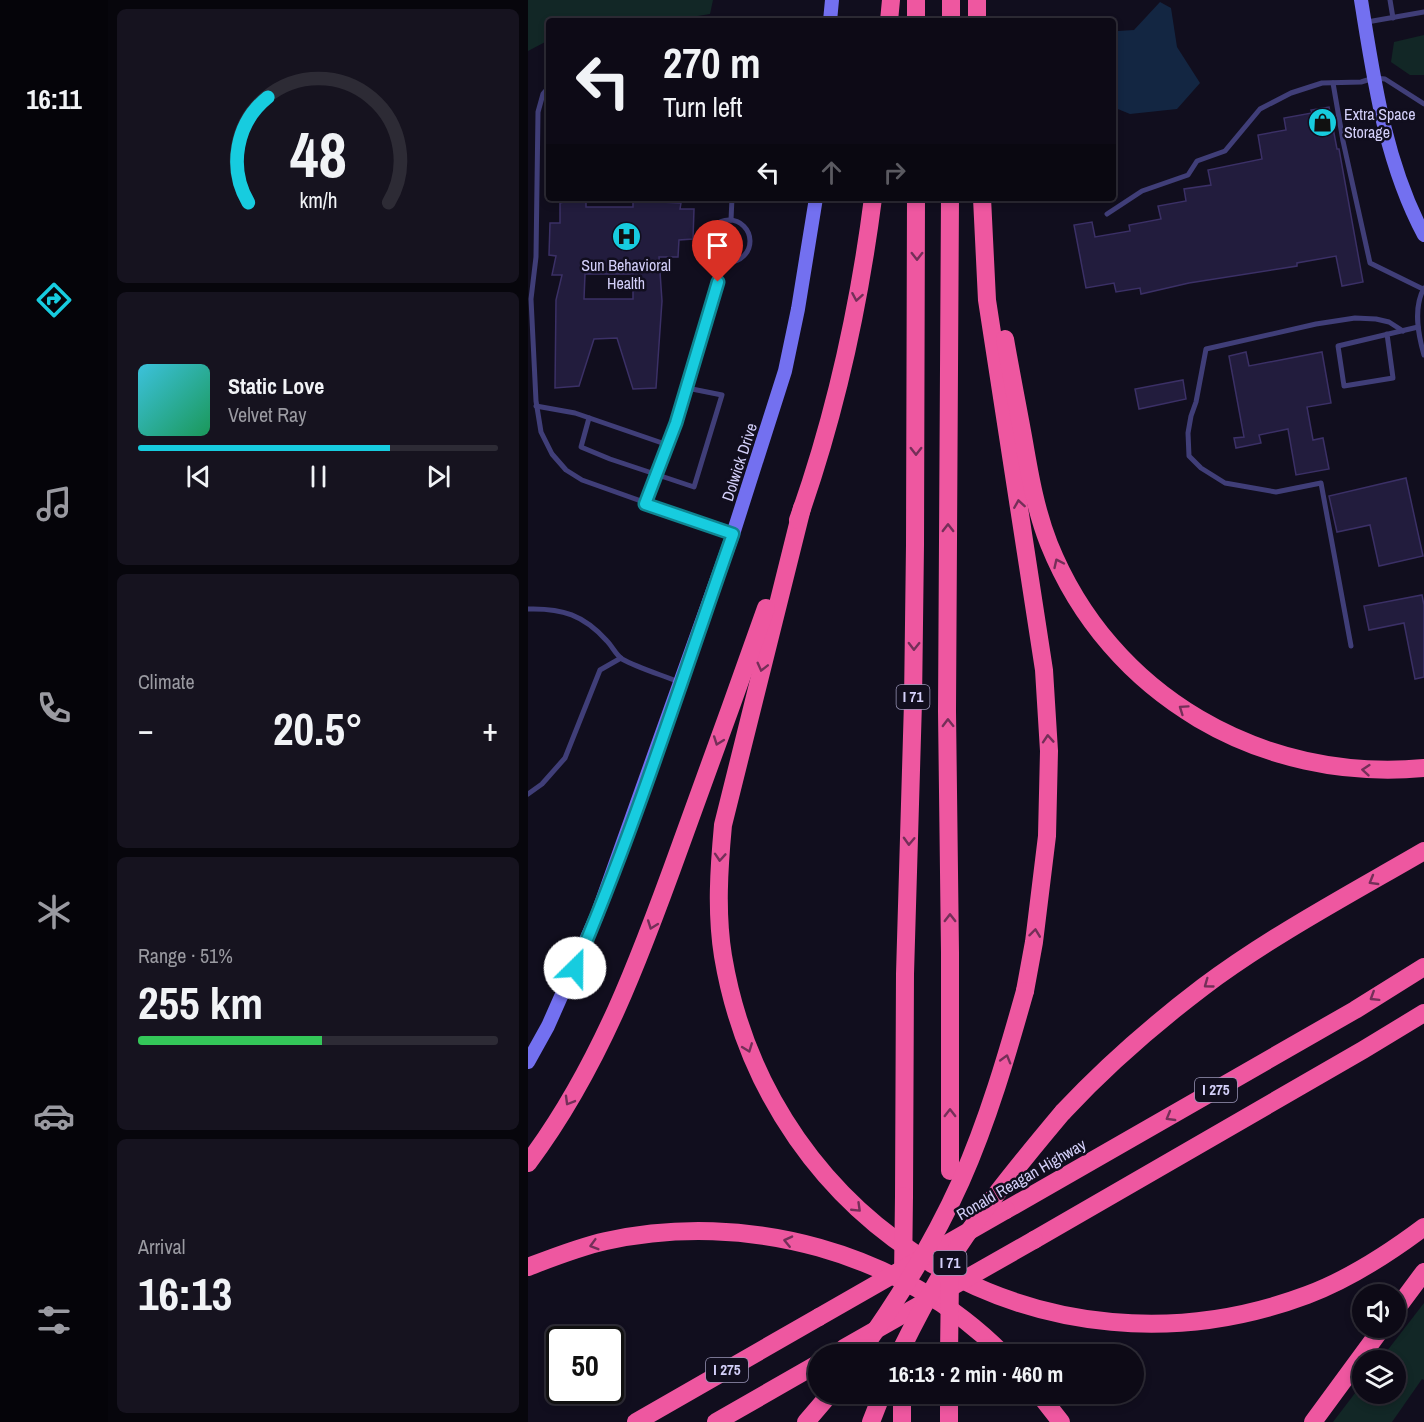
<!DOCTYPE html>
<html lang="en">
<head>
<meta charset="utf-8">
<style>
  body { margin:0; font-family:"Archivo Narrow",sans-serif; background:#16131f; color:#f1f3f6; height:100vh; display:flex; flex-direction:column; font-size:22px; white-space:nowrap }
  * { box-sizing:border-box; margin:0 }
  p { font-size:20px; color:#9a9aa1 }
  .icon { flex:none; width:33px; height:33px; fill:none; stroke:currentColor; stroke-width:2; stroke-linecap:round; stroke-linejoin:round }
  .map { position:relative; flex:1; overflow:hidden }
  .panel { display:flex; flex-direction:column; gap:9px; padding:9px; background:#07060c; width:420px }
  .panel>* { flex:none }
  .banner { position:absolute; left:18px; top:18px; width:570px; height:183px; border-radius:6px; box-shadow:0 3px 9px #0003,0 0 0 2px #2d2b35; background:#0d0a16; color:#f1f3f6; overflow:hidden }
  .tools { position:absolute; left:824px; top:1284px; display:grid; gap:12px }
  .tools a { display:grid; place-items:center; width:54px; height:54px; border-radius:50%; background:#0d0a16; box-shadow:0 3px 9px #0003,0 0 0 2px #2d2b35; font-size:30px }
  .speed { position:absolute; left:18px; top:1326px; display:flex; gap:12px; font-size:30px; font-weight:700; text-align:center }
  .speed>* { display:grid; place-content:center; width:78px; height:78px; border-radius:50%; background:#0d0a16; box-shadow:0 3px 9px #0003,0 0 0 2px #2d2b35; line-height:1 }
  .speed .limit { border:3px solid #111; border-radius:9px; background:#fff; color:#111 }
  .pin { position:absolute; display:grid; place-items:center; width:51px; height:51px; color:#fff; margin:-62px -26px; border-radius:50% 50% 50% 0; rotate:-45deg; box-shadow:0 0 6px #0007 }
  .pin .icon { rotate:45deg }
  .me { position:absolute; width:66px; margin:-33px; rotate:23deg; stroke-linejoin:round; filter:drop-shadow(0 0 4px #0008) }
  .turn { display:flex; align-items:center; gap:21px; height:126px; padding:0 18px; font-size:27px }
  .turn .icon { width:78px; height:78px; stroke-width:2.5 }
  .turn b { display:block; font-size:42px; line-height:51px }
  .lanes { display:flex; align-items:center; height:57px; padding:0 18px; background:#0003; justify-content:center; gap:30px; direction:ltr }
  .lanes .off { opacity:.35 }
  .big { font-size:45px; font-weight:700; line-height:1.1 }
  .panel .tile { flex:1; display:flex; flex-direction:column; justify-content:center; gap:9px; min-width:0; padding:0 21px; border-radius:9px; background:#16131f }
  .panel .dial { align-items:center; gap:0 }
  .dial svg { height:156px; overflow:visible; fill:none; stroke:#2d2b35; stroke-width:7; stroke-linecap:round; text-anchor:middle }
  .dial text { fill:#f1f3f6; stroke:none }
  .song { display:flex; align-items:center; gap:18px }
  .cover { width:72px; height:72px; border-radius:9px; background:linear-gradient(135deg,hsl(190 70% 55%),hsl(150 70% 35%)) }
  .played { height:6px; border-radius:3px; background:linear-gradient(90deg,#17ccdf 70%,#2d2b35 70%) }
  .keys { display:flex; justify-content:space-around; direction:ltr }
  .heat { display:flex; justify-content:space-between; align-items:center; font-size:33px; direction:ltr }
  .charge { height:9px; border-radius:4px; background:linear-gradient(90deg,#34c759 51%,#2d2b35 0) }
  .trip { position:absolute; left:280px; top:1344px; width:336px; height:60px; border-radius:30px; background:#0d0a16; box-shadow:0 3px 9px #0003,0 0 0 2px #2d2b35; font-weight:700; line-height:60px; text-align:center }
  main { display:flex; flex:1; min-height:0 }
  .menu { display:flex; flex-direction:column; width:108px; justify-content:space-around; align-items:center; background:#050409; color:#9a9aa1 }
  .menu .icon { width:42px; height:42px }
  .menu .on { color:#17ccdf }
  .menu b { font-size:27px; color:#f1f3f6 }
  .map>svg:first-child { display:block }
</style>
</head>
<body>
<main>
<nav class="menu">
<b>16:11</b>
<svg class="icon on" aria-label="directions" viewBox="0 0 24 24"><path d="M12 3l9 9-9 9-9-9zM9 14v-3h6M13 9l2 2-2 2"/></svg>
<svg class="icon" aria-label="music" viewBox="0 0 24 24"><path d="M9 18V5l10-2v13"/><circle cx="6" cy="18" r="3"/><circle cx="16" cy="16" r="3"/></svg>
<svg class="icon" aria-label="phone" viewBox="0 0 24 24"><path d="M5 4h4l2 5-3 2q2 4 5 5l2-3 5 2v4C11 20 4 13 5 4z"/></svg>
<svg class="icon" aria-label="climate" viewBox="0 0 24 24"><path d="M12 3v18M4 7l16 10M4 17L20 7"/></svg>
<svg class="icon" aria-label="car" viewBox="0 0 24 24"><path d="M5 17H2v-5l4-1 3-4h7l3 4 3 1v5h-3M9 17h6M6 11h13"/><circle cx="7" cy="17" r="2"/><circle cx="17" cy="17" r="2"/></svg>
<svg class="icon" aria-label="filters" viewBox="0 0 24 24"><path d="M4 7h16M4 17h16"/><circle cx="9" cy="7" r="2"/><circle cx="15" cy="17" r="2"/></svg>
</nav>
<section class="panel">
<div class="tile dial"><svg viewBox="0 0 100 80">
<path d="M14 69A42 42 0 1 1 86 69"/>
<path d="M14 69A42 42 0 0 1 24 15" stroke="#17ccdf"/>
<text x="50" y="56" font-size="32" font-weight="700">48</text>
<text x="50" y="72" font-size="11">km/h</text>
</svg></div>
<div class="tile">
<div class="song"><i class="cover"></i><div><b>Static Love</b><p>Velvet Ray</p></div></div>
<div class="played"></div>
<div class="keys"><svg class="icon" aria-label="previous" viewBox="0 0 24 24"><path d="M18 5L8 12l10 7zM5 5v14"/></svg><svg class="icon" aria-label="pause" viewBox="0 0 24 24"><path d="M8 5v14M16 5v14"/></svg><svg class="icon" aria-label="next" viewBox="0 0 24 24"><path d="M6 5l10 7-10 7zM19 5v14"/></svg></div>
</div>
<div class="tile"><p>Climate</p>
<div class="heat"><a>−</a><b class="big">20.5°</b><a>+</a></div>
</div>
<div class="tile"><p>Range · 51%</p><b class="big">255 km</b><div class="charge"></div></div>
<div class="tile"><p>Arrival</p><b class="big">16:13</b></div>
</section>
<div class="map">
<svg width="896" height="1422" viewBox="0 0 896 1422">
  <rect width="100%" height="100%" fill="#110e1e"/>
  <g fill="#122726">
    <path d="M0,0H185L182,14L139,21H21V40L0,51Z"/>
    <path d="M896,35V75H882L863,62L866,42Z"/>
    <path d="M896,1303V1380L894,1379L864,1422H805L834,1384V1394H867V1360H852Z"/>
  </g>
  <path fill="#132642" d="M632,2L643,8L649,47L672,83L649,109L602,114L585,107V34L590,31L606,30Z"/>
  <g fill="#221c3d" stroke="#3b3066" stroke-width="1.5" fill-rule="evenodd">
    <path d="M801,107L809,149H811L835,282L814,286L808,256L769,263V266L661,283L613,294L612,288L588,292L586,283L558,288L546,225L564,222L567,237L602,231L601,225L633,219L630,206L658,201L656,189L683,185L680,170L734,159L730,135L758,130L756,118L784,113L783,110Z"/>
    <path d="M35,198H58V207H105V198H133V202L153,203L152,209H166L165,239L151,240L150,257H131L134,301L128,388L105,389L89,338L66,339L51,386L27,388L28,300L34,275H24L28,256L21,255L22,223H32V203L36,202ZM57,274H105V299H56Z"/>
    <path d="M718,352L721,366L794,352L803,403L779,407L785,440L795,438L801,469L768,475L760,429L731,435L733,443L708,448L706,438L716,437L701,356Z"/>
    <path d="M655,380L658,399L611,409L607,389Z"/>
    <path d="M878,478L895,556L851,566L842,525L809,532L801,496Z"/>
    <path d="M894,595L896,605V677L887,679L876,623L841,630L836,606Z"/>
  </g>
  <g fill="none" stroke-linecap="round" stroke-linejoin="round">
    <g stroke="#403e78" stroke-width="5">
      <path d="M862,0L865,18"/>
      <path d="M839,22L896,12"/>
      <path d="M805,83L815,141L842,263L895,289"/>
      <path d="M21,87L15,94L10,112L8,257L3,299L8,401L13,432L24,454L38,470L54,480L203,533"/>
      <path d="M579,214L614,191L660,175L669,161L697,151L732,109L763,93L794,83L833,82L846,78L857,79L896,104"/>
      <circle cx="201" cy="241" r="21"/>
      <path d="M203,220L204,198"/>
      <path d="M896,288C885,308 890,334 896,355"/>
      <path d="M859,334L865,378L816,386L810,346L890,327"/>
      <path d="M8,406L47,413L140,445"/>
      <path d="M61,418L53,447L82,459L166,487L194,395L159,388"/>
      <path d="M117,504L148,423L196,261"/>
      <path d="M0,609C34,608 56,615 79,641C84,646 88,655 94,659C110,668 134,675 151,682"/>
      <path d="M823,646L793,483L748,492L697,483L673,468L661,456L660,433L663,416L668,402L678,349L788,324L827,318L848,319L861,322L875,331"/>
      <path d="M0,794L14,784L37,758L72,670L93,658"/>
    </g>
    <g stroke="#7370f0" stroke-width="14">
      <path d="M833,0C846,80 857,162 896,235"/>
      <path d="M302,21L304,0"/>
      <path d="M0,1062L20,1026L69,915L205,534L257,371L270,309L288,198"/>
    </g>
    <g stroke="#ee57a0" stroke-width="18">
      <path d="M449,0V21"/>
      <path d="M361,21L363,0"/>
      <path d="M388,21V0"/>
      <path d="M423,21V0"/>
      <path d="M454,198L459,300L516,670L521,751L519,836L506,942L497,991"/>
      <path d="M477,339C483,374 490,408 496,442C502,477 508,511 521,544C582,696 734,783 896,768"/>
      <path d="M274,508L195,825C191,868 188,913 195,956C241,1230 517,1393 779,1295C822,1279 860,1254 896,1227"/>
      <path d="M270,520C307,416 331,307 345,198"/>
      <path d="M535,1112C578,1066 625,1025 675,987C743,936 822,894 896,851"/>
      <path d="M0,1163C72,1067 113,955 153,844C182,765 210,687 238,608"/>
      <path d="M422,1171V952L419,711L422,198"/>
      <path d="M376,1196L377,974L385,702L387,545L388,198"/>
      <path d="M478,1210L827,1010L896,967"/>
      <path d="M506,1240L835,1050L896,1013"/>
      <path d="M0,1267C26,1257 51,1247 78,1241C218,1210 374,1252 475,1354"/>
      <path d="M867,1311L896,1272"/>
      <path d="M511,1394L533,1422"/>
      <path d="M108,1422L291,1317"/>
      <path d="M188,1422L291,1363"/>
      <path d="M278,1422L302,1394"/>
      <path d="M343,1422L354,1394"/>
      <path d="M374,1422V1394"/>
      <path d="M421,1422V1394"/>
      <path d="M785,1422L854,1328"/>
    </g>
    <g stroke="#ee57a0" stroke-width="18">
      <path d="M375,1278L376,1196"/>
      <path d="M291,1317L478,1210"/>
      <path d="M316,1348L506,1240"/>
      <path d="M331,1354C370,1300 405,1243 433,1181C460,1120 479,1055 497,991"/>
      <path d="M371,1354C392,1311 415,1267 444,1227C472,1187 504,1149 535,1112"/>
      <path d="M421,1354L422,1278"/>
    </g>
  </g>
  <defs><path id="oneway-chevron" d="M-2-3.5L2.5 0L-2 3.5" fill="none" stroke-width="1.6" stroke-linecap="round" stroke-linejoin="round" transform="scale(1.5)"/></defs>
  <g stroke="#742f58">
    <use href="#oneway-chevron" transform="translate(389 256) rotate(90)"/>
    <use href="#oneway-chevron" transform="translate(329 297) rotate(100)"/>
    <use href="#oneway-chevron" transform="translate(388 451) rotate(90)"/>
    <use href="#oneway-chevron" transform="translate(491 504) rotate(-99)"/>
    <use href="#oneway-chevron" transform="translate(420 528) rotate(-90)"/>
    <use href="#oneway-chevron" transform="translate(530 563) rotate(-115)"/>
    <use href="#oneway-chevron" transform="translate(386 646) rotate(91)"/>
    <use href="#oneway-chevron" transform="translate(234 667) rotate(104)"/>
    <use href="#oneway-chevron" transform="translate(655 709) rotate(-145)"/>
    <use href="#oneway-chevron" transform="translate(420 723) rotate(-91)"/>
    <use href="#oneway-chevron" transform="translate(520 739) rotate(-94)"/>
    <use href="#oneway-chevron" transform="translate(190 741) rotate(110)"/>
    <use href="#oneway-chevron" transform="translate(838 770) rotate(-175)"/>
    <use href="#oneway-chevron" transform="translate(381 841) rotate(92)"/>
    <use href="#oneway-chevron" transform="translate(192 857) rotate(94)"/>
    <use href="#oneway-chevron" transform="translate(845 881) rotate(150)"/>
    <use href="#oneway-chevron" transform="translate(422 918) rotate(-90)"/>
    <use href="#oneway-chevron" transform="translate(124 925) rotate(110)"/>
    <use href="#oneway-chevron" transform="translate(507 933) rotate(-83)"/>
    <use href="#oneway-chevron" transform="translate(680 984) rotate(144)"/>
    <use href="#oneway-chevron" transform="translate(846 997) rotate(148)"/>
    <use href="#oneway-chevron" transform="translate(220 1048) rotate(69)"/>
    <use href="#oneway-chevron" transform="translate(478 1059) rotate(-74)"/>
    <use href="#oneway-chevron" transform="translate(41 1101) rotate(120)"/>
    <use href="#oneway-chevron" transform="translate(422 1113) rotate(-90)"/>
    <use href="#oneway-chevron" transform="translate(642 1117) rotate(150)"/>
    <use href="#oneway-chevron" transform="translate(329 1208) rotate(44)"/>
    <use href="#oneway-chevron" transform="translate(260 1241) rotate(-167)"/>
    <use href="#oneway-chevron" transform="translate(66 1245) rotate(164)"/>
  </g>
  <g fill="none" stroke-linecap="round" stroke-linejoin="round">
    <defs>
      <path id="route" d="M47,968C108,826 154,678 205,534L117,504L148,423L190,282"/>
    </defs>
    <use href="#route" stroke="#0f8591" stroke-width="15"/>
    <use href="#route" stroke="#17ccdf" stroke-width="10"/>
  </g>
  <defs>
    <symbol id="shop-disc" viewBox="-11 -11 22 22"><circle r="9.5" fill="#17ccdf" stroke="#110e1e"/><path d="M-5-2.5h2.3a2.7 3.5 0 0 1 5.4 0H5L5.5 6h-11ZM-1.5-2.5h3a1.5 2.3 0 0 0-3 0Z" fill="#111"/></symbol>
    <symbol id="hospital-disc" viewBox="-11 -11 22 22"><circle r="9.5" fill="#17ccdf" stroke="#110e1e"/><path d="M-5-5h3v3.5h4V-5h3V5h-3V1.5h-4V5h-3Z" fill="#111"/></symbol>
  </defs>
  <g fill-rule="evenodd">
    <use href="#shop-disc" x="778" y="106" width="33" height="33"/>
    <use href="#hospital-disc" x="82" y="220" width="33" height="33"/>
  </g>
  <g text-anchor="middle" stroke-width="5" stroke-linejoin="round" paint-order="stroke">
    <g fill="#110e1e" stroke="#9a96b8" stroke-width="1.5">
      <rect x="368.5" y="685" width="33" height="24" rx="4.5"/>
      <rect x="667" y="1078" width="42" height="24" rx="4.5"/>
      <rect x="405.5" y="1251" width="33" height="24" rx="4.5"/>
      <rect x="178" y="1358" width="42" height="24" rx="4.5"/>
    </g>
    <g font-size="15" font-weight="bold" fill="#d4d0fa">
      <text x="385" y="702">I 71</text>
      <text x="688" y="1095">I 275</text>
      <text x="422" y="1268">I 71</text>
      <text x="199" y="1375">I 275</text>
    </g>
    <g font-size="16" fill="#d4d0fa" stroke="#110e1e" text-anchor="start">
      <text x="816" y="120">Extra Space<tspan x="816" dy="18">Storage</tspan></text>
      <text x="98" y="271" text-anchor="middle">Sun Behavioral<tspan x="98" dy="18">Health</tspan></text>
    </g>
    <g font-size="16" fill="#d4d0fa" stroke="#110e1e">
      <text transform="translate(211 462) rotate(-72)" y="6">Dolwick Drive</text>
      <text transform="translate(493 1179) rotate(-30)" y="6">Ronald Reagan Highway</text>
    </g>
  </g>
</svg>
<div class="tools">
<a><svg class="icon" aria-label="sound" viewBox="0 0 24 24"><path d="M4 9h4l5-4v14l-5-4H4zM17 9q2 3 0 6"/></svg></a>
<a><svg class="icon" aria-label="layers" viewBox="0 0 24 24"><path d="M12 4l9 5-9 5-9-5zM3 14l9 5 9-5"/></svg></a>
</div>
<div class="speed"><div class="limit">50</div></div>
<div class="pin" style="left:190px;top:282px;background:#d93025"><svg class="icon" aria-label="arrive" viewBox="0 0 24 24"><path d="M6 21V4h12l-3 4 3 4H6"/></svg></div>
<svg class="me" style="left:47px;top:968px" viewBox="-20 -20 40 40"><circle r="19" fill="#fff"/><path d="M0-13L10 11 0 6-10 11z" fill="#17ccdf"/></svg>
<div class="trip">16:13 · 2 min · 460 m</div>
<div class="banner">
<div class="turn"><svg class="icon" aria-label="left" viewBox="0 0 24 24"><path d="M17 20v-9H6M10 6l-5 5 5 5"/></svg><div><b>270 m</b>Turn left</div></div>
<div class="lanes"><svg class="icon" aria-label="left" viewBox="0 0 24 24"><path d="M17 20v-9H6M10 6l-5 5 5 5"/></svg><svg class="icon off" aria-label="ahead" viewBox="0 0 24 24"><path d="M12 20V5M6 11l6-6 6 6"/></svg><svg class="icon off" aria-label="right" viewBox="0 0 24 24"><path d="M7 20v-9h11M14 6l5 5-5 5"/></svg></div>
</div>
</div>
</main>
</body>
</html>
